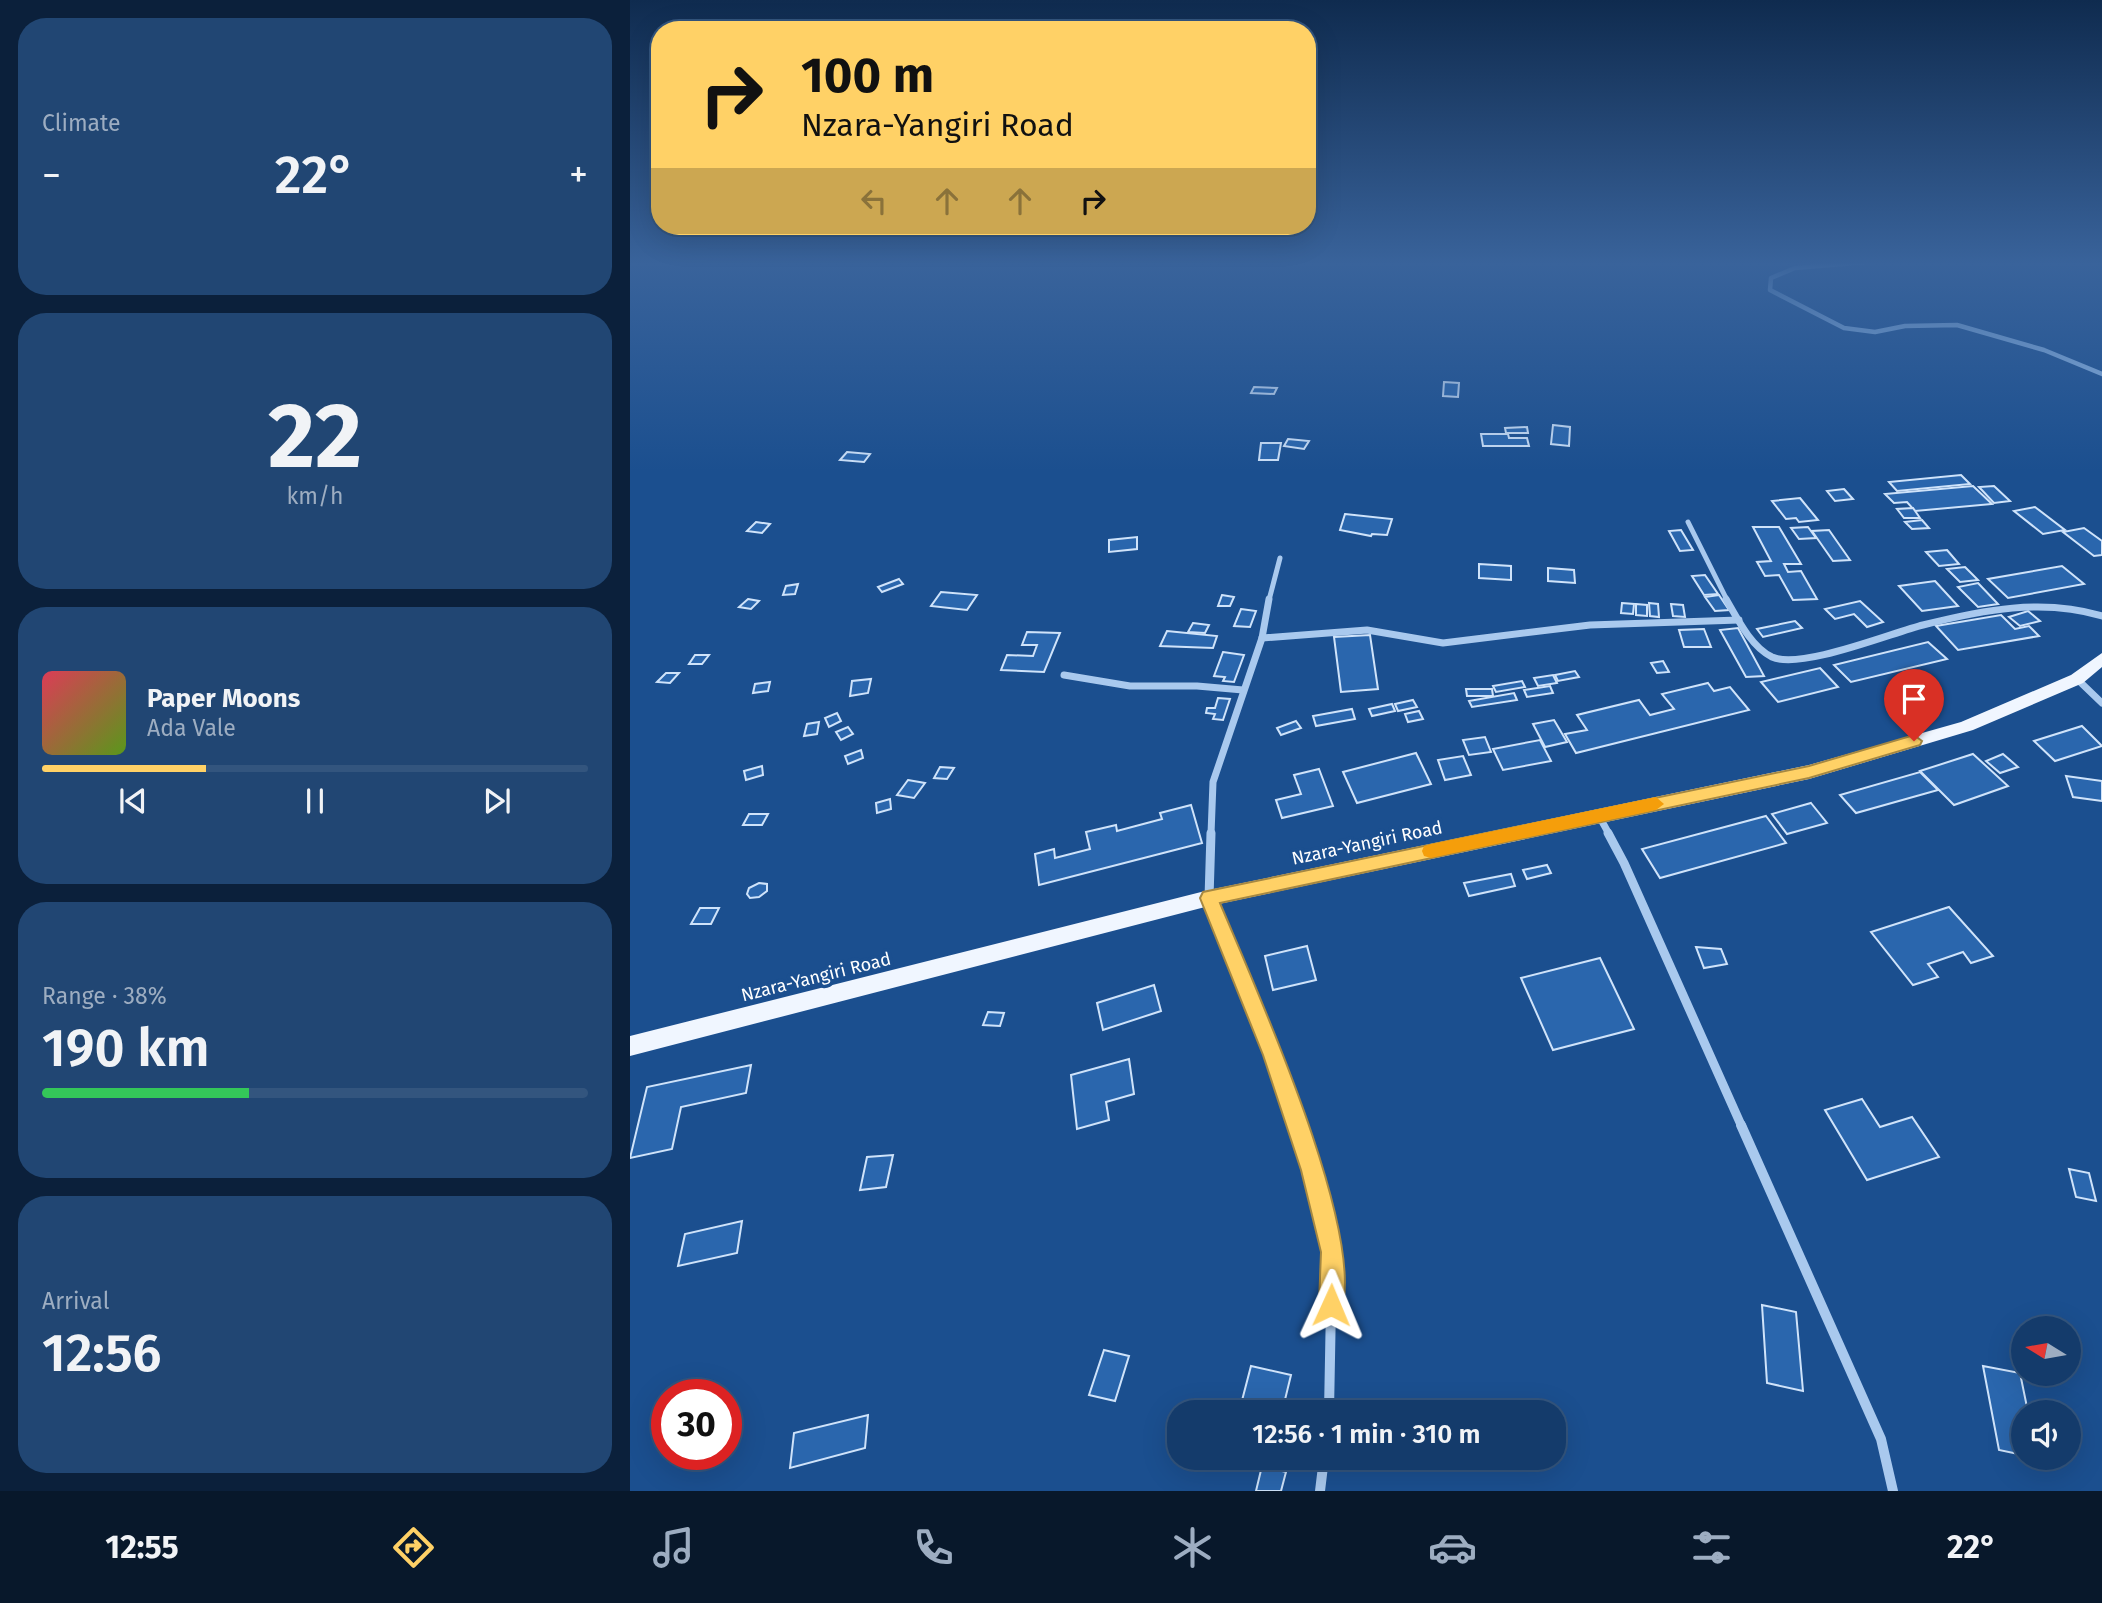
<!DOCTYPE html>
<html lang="en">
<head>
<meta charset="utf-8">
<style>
  body { margin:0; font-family:"Fira Sans",sans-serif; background:#214673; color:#f1f3f6; height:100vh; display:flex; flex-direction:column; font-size:26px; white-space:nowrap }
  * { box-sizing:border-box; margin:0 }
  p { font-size:23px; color:#9dadc1 }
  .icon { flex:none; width:38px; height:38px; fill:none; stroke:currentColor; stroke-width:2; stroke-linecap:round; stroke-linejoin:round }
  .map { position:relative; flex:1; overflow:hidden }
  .panel { display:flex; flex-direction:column; gap:18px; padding:18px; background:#0b203b; width:630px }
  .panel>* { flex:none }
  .banner { position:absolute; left:21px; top:21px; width:665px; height:214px; border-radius:28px; box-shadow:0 7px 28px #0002,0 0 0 2px #33557e; background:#ffd166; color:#111; overflow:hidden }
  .needle { width:46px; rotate:281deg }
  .buttons { position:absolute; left:1381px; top:1316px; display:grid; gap:14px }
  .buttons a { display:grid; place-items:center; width:70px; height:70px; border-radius:50%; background:#143b6b; box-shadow:0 7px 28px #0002,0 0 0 2px #33557e; font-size:35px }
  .speed { position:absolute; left:21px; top:1379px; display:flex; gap:14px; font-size:35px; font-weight:700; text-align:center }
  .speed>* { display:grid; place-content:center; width:91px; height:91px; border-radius:50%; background:#143b6b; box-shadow:0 7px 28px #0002,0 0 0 2px #33557e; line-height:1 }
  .speed .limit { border:10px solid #d22; background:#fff; color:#111 }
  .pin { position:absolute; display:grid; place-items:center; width:60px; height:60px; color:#fff; margin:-72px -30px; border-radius:50% 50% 50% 0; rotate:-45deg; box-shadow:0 0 7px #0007 }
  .pin .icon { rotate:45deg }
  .me { position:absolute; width:77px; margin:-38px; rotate:1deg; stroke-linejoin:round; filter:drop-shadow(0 0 5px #0008) }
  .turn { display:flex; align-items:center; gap:24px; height:147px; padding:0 35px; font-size:32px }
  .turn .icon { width:91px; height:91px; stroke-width:2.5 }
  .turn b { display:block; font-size:49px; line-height:60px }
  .lanes { display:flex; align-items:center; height:66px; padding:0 35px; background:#0003; justify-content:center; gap:35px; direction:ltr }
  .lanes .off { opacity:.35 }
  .big { font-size:52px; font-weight:600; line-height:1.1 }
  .panel .card { flex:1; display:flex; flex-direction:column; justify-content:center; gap:10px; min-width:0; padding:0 24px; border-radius:28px; background:#214673 }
  .panel .dial { align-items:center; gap:0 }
  .dial b { font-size:91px; line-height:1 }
  .song { display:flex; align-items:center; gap:21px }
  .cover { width:84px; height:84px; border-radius:10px; background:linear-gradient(135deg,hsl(350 70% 55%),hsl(90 70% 35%)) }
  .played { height:7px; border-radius:4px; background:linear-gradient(90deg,#ffd166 30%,#33557e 30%) }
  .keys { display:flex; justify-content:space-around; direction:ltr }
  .heat { display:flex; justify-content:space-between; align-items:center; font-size:38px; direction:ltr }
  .charge { height:10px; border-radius:5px; background:linear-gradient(90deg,#34c759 38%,#33557e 0) }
  .trip { position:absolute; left:537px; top:1400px; width:399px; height:70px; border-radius:28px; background:#143b6b; box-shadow:0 7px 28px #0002,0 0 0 2px #33557e; font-weight:600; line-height:70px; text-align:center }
  .dock { display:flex; height:112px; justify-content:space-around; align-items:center; background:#08182b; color:#9dadc1 }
  .dock .icon { width:49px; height:49px }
  .dock .selected { color:#ffd166 }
  .dock b { font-size:32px; color:#f1f3f6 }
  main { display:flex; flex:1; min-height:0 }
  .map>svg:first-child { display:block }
</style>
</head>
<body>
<main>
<section class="panel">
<div class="card"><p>Climate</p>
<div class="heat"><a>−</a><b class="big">22°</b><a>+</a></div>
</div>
<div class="card dial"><b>22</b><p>km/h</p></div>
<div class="card">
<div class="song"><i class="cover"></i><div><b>Paper Moons</b><p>Ada Vale</p></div></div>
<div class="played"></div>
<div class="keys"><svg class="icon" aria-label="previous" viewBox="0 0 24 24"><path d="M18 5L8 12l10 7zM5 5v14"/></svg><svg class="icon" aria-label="pause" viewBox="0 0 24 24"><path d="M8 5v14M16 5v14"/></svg><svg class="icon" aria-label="next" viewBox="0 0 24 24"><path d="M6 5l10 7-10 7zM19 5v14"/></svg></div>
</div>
<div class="card"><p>Range · 38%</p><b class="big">190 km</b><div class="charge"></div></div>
<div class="card"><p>Arrival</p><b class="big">12:56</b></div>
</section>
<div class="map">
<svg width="1472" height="1491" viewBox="0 0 1472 1491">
  <rect width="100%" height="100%" fill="#1b4f8f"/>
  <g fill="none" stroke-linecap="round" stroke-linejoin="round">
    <path stroke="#9cc4f0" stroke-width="4.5" d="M1238,262L1165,268L1141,278L1140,290L1214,328L1245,332L1275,326L1327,325L1414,350L1472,374"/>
  </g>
  <g fill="#2a66ad" stroke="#cfe3fa" stroke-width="2">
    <path d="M814,382L829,383L828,397L813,396Z"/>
    <path d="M624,387L647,388L644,394L621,393Z"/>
    <path d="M923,425L940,427L939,446L921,444Z"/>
    <path d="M897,427L898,433H876L875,428Z"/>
    <path d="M851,434H878L879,438H897L899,446H853Z"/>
    <path d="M658,439L679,441L674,449L654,446Z"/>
    <path d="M631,443H651L648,460H629Z"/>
    <path d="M217,452L240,454L234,462L210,460Z"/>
    <path d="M1331,475L1340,484L1267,491L1259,482Z"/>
    <path d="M1343,486L1362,504L1285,511L1277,502L1264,503L1255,494Z"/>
    <path d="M1364,486L1380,501L1364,503L1349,487Z"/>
    <path d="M1214,489L1223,499L1205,501L1197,491Z"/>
    <path d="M1170,498L1188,520L1169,522L1166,518L1156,519L1142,501Z"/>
    <path d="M1405,507L1435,530L1413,534L1384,511Z"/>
    <path d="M1283,508L1290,518H1274L1267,509Z"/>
    <path d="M715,514L762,519L757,535L742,534L741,536L710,530Z"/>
    <path d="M1292,520L1299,528L1282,529L1275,522Z"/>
    <path d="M126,522L140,524L132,533L117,531Z"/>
    <path d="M1123,527H1149L1171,564H1154L1158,572L1171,571L1187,599L1163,600L1149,575L1135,576L1127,562L1141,561Z"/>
    <path d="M1178,527L1186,538L1169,539L1161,528Z"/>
    <path d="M1454,528L1472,541V555L1464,556L1433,532Z"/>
    <path d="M1051,530L1063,550L1050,551L1039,531Z"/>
    <path d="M1199,530L1220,560L1203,561L1182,531Z"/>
    <path d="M507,537V549L479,552V540Z"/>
    <path d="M1317,550L1329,564L1309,566L1296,552Z"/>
    <path d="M849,564L881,566V580L849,578Z"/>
    <path d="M1432,566L1454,584L1378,598L1358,579Z"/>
    <path d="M1335,567L1348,580L1330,582L1317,569Z"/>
    <path d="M918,568L944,570L945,583L918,581Z"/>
    <path d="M1075,575L1088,594L1074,595L1062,576Z"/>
    <path d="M269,579L273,584L252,592L248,587Z"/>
    <path d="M1305,581L1328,606L1292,611L1269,586Z"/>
    <path d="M1348,583L1368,604L1348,607L1328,587Z"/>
    <path d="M168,584L165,594L153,595L156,586Z"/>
    <path d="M311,592L347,595L337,610L301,606Z"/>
    <path d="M592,595L604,597L600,606H588Z"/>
    <path d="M1089,595L1099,610L1085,611L1075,597Z"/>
    <path d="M118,599L129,601L121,609L109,607Z"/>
    <path d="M1230,601L1253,622L1237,627L1224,614L1205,619L1195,609Z"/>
    <path d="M992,603L1004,604L1003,614L991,613Z"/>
    <path d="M1019,603L1028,604L1029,617L1020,616Z"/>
    <path d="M1006,604L1017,605V616L1006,615Z"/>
    <path d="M1041,604L1053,605L1055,617L1043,616Z"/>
    <path d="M611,609L626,611L620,627L604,626Z"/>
    <path d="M1398,611L1410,621L1390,626L1379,617Z"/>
    <path d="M1371,615L1385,629L1399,626L1409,636L1328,650L1306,626Z"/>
    <path d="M1165,621L1172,628L1133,637L1127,629Z"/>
    <path d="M563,623L579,625L575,633L558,632Z"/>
    <path d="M1108,628L1134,676L1116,677L1090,630Z"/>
    <path d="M1074,629L1081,647H1054L1049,630Z"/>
    <path d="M537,631L587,636L583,648L530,646Z"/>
    <path d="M397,632L430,633L414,672L371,670L377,655L403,656L407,645H392Z"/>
    <path d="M740,635L748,689L711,692L704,637Z"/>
    <path d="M1298,642L1317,659L1221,682L1204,665Z"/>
    <path d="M593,652L614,655L604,682L593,681L595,677L584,676Z"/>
    <path d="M65,655H79L72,664H59Z"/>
    <path d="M1033,661L1039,672L1027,673L1021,663Z"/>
    <path d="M1190,668L1208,687L1148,702L1131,682Z"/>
    <path d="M945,671L949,677L928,681L925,675Z"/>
    <path d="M36,673H49L40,683L27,682Z"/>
    <path d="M923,675L927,683L908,686L904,678Z"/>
    <path d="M241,679L238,693L220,696L222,681Z"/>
    <path d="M892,681L895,687L866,692L863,686Z"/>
    <path d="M140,682L138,691L123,693L125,684Z"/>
    <path d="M1078,683L1084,691L1100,687L1119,710L946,753L935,734L957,730L947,715L1009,700L1020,715L1044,709L1032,694Z"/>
    <path d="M920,686L923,693L897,697L894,690Z"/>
    <path d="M836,689H862L863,696H837Z"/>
    <path d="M884,693L887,700L842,707L839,701Z"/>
    <path d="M588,698L600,699L593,720L583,719L585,714L576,713L577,708H585Z"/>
    <path d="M783,700L787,707L768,711L765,704Z"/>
    <path d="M762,704L765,711L742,716L739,709Z"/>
    <path d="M722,709L725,719L686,726L683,716Z"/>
    <path d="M789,711L793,719L778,722L775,714Z"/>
    <path d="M207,713L211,721L199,727L195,718Z"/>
    <path d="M924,720L937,742L915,747L903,724Z"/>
    <path d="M666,721L671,728L651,735L647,728Z"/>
    <path d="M189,722L187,734L174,736L177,724Z"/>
    <path d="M1452,726L1472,746L1425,761L1404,741Z"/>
    <path d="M218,727L223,734L211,740L206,732Z"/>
    <path d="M855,737L861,752L839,755L833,740Z"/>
    <path d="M910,740L921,761L873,770L863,749Z"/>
    <path d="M231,750L233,758L218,764L215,756Z"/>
    <path d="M786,753L801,784L727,803L713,772Z"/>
    <path d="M1343,754L1378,786L1324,805L1290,771Z"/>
    <path d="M1373,754L1388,767L1370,773L1356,761Z"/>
    <path d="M833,756L841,775L815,780L808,760Z"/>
    <path d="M132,766L133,775L116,780L114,771Z"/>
    <path d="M310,767L324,768L317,779L304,778Z"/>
    <path d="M689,769L703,806L652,818L646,800L671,794L664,775Z"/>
    <path d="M1290,772L1308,790L1226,813L1210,795Z"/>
    <path d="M1436,776L1472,781V801L1443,797Z"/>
    <path d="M278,780L295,783L284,798L267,795Z"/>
    <path d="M260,799L261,809L247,813L246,803Z"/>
    <path d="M1181,803L1197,823L1157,834L1142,814Z"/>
    <path d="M561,805L572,843L409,885L405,854L424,849L425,858L460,849L456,832L486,825L487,831L532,819L530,813Z"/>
    <path d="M119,814H138L132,825H113Z"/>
    <path d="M1136,816L1156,843L1030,878L1012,849Z"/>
    <path d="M917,865L921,873L897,879L893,870Z"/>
    <path d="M881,874L885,886L839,896L834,883Z"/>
    <path d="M129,883L137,884V891L129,897L120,898L117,894L119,888Z"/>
    <path d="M1319,907L1363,956L1341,963L1333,952L1298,964L1308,977L1283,985L1241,932Z"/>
    <path d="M70,908H89L81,924H61Z"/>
    <path d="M677,946L686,980L643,990L635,956Z"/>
    <path d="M1066,947L1091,949L1097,964L1074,968Z"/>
    <path d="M970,958L1004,1029L923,1050L891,978Z"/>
    <path d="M524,985L531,1011L473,1030L467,1003Z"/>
    <path d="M358,1012L374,1013L370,1026L353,1025Z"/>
    <path d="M499,1059L504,1094L476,1102L479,1120L447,1129L441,1075Z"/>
    <path d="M121,1065L116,1093L51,1107L42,1149L0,1158L17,1087Z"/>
    <path d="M1232,1099L1250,1127L1282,1117L1309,1157L1237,1180L1195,1110Z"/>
    <path d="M263,1155L256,1187L230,1190L237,1157Z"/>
    <path d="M1439,1169L1459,1173L1466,1201L1446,1197Z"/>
    <path d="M112,1221L107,1253L48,1266L55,1234Z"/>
    <path d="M1132,1305L1166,1312L1173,1391L1137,1383Z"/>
    <path d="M474,1350L499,1356L485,1401L459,1395Z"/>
    <path d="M621,1366L661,1375L652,1412H609Z"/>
    <path d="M1353,1366L1390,1373L1398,1412H1393V1455L1369,1450Z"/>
    <path d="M238,1415L235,1448L160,1468L164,1433Z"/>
    <path d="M632,1466L656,1472L651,1491H626Z"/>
  </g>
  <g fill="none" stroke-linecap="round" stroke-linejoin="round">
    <g stroke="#a9c9ee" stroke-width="5">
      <path d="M1058,522L1097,600"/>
      <path d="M639,600L650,558"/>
    </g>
    <g stroke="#a9c9ee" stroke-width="7">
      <path d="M1096,599C1107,618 1121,647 1142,657C1171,670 1261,633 1293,625C1352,610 1413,598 1472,616"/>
      <path d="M632,638L737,630L813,643L960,625L1109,620"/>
      <path d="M434,675L500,686H567L613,690"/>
      <path d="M1447,679L1472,703"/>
      <path d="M969,816L979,834"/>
      <path d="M581,834L583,782L632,638L639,599"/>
    </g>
    <g stroke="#a9c9ee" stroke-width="9">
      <path d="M581,833L579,898L643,1055L668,1127"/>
      <path d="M978,833L994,863L1112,1127"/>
    </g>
    <g stroke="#a9c9ee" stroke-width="10">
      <path d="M667,1125L683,1170L702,1252L699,1412"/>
      <path d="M1111,1125L1251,1439L1263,1491"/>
      <path d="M690,1491L694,1458"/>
    </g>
    <path fill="#f0f6ff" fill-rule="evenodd" d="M1472,653V667L1453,683L1343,730L1179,779L579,906L0,1056V1036L579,890L1179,765L1331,722L1441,675Z"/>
  </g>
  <linearGradient id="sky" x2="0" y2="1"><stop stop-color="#0f2b4f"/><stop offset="0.56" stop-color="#39639b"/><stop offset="1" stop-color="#39639b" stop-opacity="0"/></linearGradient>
  <rect width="1472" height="471" fill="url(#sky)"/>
  <path fill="#ffd166" stroke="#a68842" stroke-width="2" d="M1284,735L1292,741L1290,745L1179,778L590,903C623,982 740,1239 710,1314L701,1317L693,1314L689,1305L691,1252L671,1170L633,1055L570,898L573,892L1179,766Z"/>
  <path fill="#f59e0b" d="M1026,797L1034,804L1026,810L801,858L794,856L792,851L794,846L801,844Z"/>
  <g text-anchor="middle" stroke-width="7" stroke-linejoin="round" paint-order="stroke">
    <g font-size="18" fill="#fff" stroke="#1b4f8f">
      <text transform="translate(737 843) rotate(-12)" y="6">Nzara-Yangiri Road</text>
      <text transform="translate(186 977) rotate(-14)" y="6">Nzara-Yangiri Road</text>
    </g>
  </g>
</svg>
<div class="buttons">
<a><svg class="needle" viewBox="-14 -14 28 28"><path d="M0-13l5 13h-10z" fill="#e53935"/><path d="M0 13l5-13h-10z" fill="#9dadc1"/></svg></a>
<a><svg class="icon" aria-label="sound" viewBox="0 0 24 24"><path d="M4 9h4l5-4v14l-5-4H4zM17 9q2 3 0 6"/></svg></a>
</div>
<div class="speed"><div class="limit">30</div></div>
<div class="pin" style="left:1284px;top:741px;background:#d93025"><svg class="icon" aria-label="arrive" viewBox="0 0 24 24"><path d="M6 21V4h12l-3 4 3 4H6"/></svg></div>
<svg class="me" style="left:701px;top:1305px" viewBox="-20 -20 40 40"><path d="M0-17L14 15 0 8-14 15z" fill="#ffd166" stroke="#fff" stroke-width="4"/></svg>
<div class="trip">12:56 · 1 min · 310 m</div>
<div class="banner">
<div class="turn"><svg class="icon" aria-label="right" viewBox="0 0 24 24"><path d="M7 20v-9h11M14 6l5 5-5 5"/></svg><div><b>100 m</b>Nzara-Yangiri Road</div></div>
<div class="lanes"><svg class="icon off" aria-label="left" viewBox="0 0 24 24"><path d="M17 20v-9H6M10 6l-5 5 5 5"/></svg><svg class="icon off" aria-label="ahead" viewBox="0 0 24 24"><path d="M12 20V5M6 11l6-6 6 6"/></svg><svg class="icon off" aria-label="ahead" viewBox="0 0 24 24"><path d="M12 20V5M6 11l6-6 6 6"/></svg><svg class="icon" aria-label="right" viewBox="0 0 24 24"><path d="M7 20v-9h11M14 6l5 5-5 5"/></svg></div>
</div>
</div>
</main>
<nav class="dock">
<b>12:55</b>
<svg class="icon selected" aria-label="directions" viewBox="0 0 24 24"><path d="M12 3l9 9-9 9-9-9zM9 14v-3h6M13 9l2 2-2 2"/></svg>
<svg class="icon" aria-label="music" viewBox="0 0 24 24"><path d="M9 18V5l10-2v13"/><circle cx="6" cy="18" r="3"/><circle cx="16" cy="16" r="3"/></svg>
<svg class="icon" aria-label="phone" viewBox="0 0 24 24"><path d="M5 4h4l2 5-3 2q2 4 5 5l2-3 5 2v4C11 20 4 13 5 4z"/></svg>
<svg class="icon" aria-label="climate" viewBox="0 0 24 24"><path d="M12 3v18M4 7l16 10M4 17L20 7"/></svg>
<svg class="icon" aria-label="car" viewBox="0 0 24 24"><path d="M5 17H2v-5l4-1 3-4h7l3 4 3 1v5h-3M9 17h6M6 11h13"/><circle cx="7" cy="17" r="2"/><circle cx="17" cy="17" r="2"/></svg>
<svg class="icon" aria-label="filters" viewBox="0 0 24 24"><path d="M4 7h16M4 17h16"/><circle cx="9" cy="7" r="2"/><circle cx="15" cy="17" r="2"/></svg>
<b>22°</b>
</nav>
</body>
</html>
